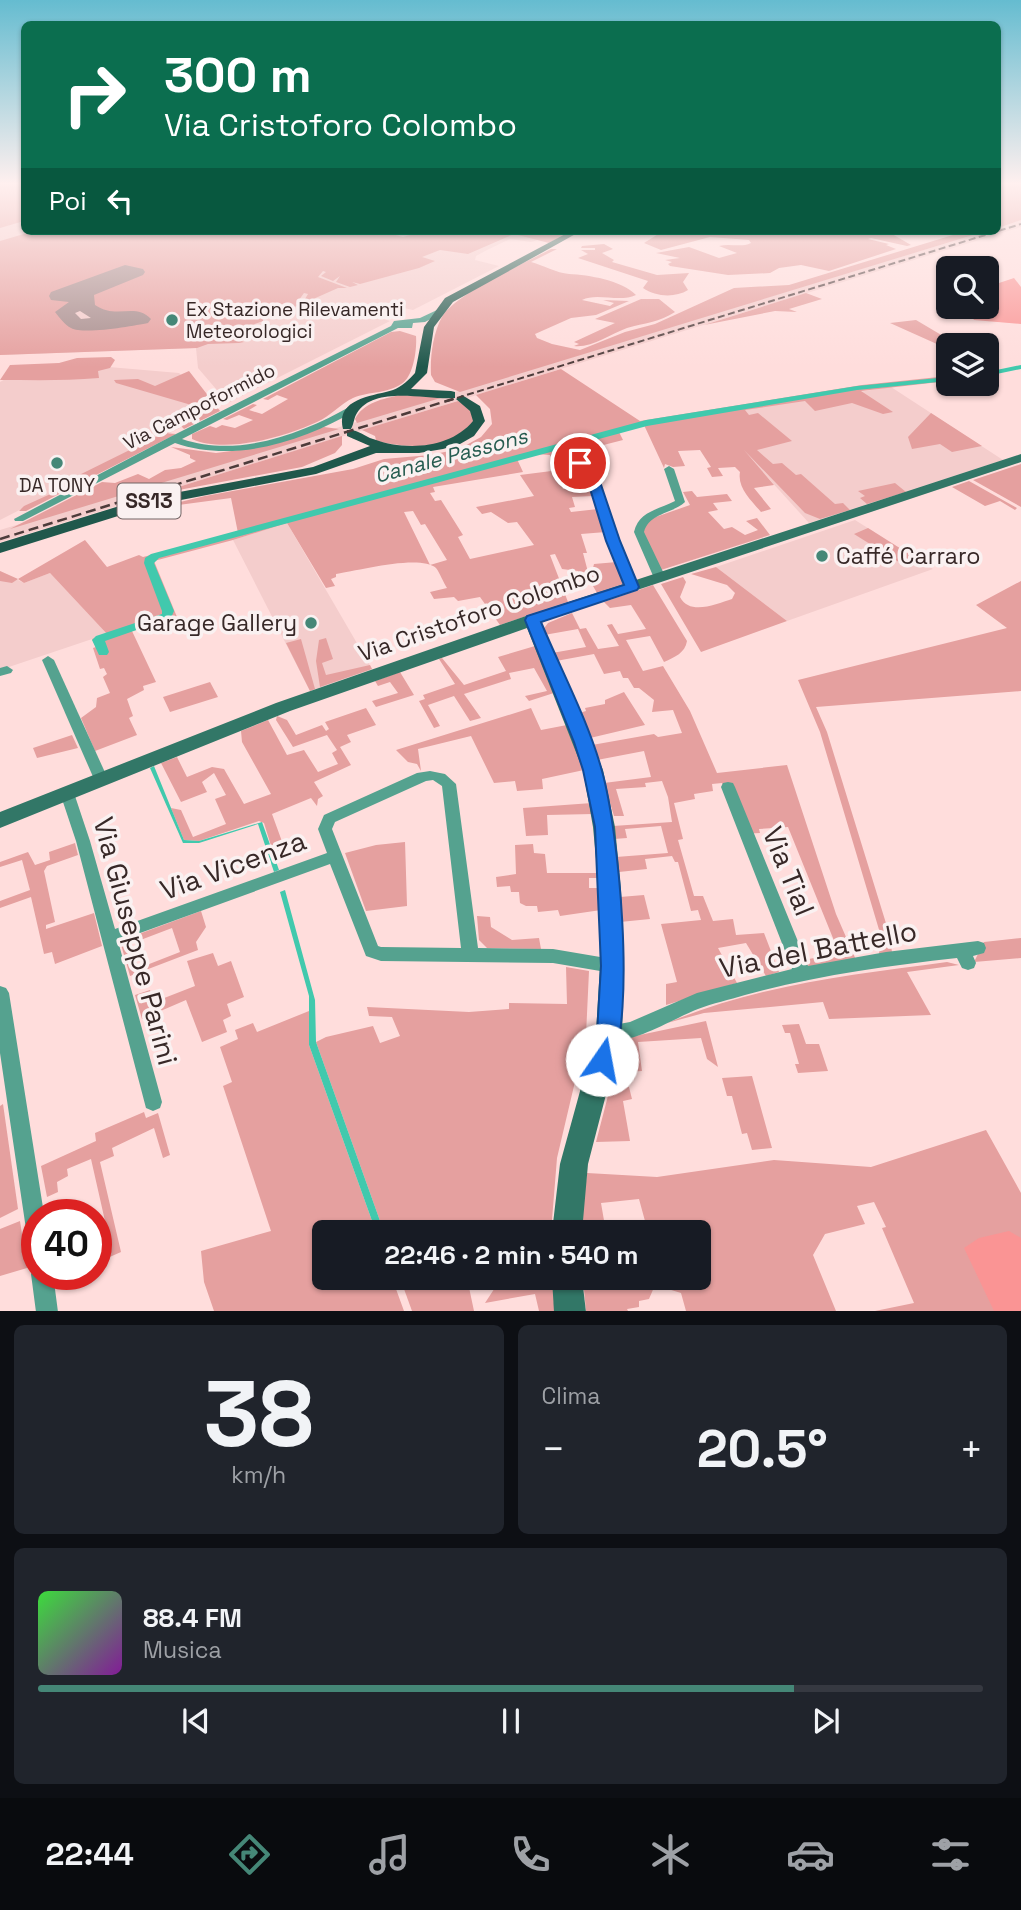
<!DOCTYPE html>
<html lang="it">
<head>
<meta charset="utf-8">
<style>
  body { margin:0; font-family:"Space Grotesk",sans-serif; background:#20242c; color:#f1f3f6; height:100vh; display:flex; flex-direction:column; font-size:26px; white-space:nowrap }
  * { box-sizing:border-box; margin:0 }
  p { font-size:23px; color:#9ea1a6 }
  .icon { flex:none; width:38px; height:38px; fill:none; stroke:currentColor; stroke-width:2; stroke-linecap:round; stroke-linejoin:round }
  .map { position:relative; height:1311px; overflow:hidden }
  .sheet { display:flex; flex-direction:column; gap:14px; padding:14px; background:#0d0f14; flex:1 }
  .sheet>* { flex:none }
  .hud { position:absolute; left:21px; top:21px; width:980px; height:214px; border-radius:10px; box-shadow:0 2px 5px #0004; background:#0b6e4f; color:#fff; overflow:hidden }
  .fabs { position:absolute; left:936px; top:256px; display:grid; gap:14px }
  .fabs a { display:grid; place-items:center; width:63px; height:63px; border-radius:10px; background:#171b24; box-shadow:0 2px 5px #0004; font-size:35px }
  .speed { position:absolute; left:21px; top:1199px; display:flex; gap:14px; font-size:35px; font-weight:700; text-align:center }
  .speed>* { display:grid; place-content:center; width:91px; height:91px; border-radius:50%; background:#171b24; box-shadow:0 2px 5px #0004; line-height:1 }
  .speed .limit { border:10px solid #d22; background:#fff; color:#111 }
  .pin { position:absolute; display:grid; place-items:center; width:60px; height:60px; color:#fff; margin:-30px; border:4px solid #fff; border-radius:50%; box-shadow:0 2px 7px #0007 }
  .me { position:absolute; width:77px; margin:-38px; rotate:12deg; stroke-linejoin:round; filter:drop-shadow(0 0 5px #0008) }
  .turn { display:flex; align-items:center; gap:24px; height:147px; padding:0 28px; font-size:32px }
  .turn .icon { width:91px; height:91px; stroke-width:2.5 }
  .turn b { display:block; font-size:49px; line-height:60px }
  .then { display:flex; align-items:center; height:66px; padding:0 28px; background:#0003; gap:14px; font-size:26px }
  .big { font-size:52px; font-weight:700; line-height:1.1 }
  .sheet .tile { flex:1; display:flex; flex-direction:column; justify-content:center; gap:10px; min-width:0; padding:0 24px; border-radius:10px; background:#20242c }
  .sheet .dial { align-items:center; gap:0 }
  .dial b { font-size:91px; line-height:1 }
  .song { display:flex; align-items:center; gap:21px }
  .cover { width:84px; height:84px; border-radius:10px; background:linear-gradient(135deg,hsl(120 70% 55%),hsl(290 70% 35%)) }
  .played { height:7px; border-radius:4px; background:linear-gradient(90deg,#458777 80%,#363941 80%) }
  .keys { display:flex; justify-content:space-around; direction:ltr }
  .heat { display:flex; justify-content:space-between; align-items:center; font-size:38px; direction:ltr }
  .sheet .tiles { flex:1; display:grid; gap:14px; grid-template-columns:1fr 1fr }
  .tile:last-child { grid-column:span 2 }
  .trip { position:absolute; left:312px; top:1220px; width:399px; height:70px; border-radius:10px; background:#171b24; box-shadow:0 2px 5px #0004; font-weight:700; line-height:70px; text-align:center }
  .tabs { display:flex; height:112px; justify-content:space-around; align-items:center; background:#090b0e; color:#9ea1a6 }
  .tabs .icon { width:49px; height:49px }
  .tabs .selected { color:#458777 }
  .tabs b { font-size:32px; color:#f1f3f6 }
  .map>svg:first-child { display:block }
</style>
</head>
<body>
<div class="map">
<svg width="1021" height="1312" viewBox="0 0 1021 1312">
  <rect width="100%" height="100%" fill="#ffdddc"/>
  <g fill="#f4cdcc">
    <path d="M24,197V231H567L531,242L510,239L487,250L476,256L475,260L499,266L413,310L383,303L362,313L390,321L228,403L198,368L196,348L0,355V201Z"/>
    <path d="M1021,220V227L0,542V530L986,231H998V227Z"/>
    <path d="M97,366L179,373L217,409L0,520V382L13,375Z"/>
    <path d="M891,387L1003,460L809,523L711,415Z"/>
    <path d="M855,520L933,569L787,621L716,567Z"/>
    <path d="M287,523L372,669L310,691L233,540Z"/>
    <path d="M0,571L24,583L50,573L107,634L0,670Z"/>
  </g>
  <g fill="#e5a09f" fill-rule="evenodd">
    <path d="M0,184H24V221L0,228Z"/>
    <path d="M998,184H1021V220L998,228Z"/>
    <path d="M34,231H399L392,234L403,237L417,233L412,231H572L549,243L514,234L468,254L440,250L422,257L435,261L419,268L360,284L352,282L358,285L350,287L336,282L340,276L333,281L321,276L326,272L323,271L318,277L347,288H338L302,304L308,294L304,293L296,304L299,305L267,319L265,311L262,310L263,321L236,331L241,332L230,337L244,342L239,343L208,344L197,348L0,355V241ZM125,270L135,272L86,292V307L101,317L99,319L136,316L141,319L115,323L77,324L64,312L78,305V298L69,299L58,296Z"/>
    <path d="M663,231H887L911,245L907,246L871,238L868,239L889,244L886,245L896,249L829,271L801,265L779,268L770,273L728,275L670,266L668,264L672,262L665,260L680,258L656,253L689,247L719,258L737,253L719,246C730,243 741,248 751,243L749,240L710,237L661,250L644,243Z"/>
    <path d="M966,231H986L460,392L435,382L431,375C430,357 433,333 442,317C455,294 525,263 551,249H557L531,262C542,265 557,273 569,274C589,275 621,280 636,295C619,303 597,292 582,300L610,306L614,303L603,300L629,301L596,315L571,318L535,334L537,338L552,344L580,350L625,332L655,324L734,288L789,285Z"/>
    <path d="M604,244L613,249L602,253L614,260L612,262L657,275L689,273L683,282L688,290C675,298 656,297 643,288L648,281L578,258L588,254L581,250H595V248H581L582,246Z"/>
    <path d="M806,293L822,299L789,309L797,312L775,311L704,325Z"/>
    <path d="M641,299H659L675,312C660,322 644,323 627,328C610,334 592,348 574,346L579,344L574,342L615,323L595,319Z"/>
    <path d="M916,320L943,336L966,345H948V349L890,323Z"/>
    <path d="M400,331L416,336C417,348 414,373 404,382C390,394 369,391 353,398C340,404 331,416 317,422C285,437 225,454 192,439V434L210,426L216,428L222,425L235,428L253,420L239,415L227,420L223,419L253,404L257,405L249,410L262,414L288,399L277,395L268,400L263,399L391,332Z"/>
    <path d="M111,357L115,360L110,368L98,371L99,378C66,381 33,380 0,380L10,365L59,363L77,358Z"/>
    <path d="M561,369L640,421L862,385L948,376V381L861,391L893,412L883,414L852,403L815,411L805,401L745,410L749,415L758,413L792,441L757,450L773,464L782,463L796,475L801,474L835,504L843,503L850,510L820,519L805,513L744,450L774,485L754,488L771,509L761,512C752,501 737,488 740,472L735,467L718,468L723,476L712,477L707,468L711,467L700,450L678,451L685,466L673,467L665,464L664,468L644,425L619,432L623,440L584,450L586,448L583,441L550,450L556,451L573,465L554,466L550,455L536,454L517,459L523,472L433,487L435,492L430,493L435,501L441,500L463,535L458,537L470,559L534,545L517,522L508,523L491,512L482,514L476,507L534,496L520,475L583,467L586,475L559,478L563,489L590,487L593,496L572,497L575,507L569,508L571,512L598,509L606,532L581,534L587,553H583L588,572H592L594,564L617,562L626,583L597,593L589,579L580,576L578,571L562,569L555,554L550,555L568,602L500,625L480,597L458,601L454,597L434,599L430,592L447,588C443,582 440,573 436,568C420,554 357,571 336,574V577L331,579L335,586L326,588L287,523L233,540L154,561L177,617L132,631L156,682L143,686L144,690L127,699L133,716L129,718L137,735L95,751L81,718L96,707L97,698L110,693L103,677L107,674L104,668L100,669L93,648L96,647L92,639L107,634L50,573L24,583L18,579L12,583L0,581V571L18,579L85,540L107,567L139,555L143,557L238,533L231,498L171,506L124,518L122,516L205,496L353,469L384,459L430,455L459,449L481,437L492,424L490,409L476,395ZM413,511L421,525L425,524L447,560L430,565L404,512Z"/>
    <path d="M189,371L220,411L184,429L180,425L203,414L205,409L116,383L114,380L138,379L155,386Z"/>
    <path d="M400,395L444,397L357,423L355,419C364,402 383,399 400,395Z"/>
    <path d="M458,401C467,406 474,410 474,422C449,452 404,449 370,439L376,440L375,436L362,430Z"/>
    <path d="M931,413L982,446L952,452L940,444L912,449L908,437Z"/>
    <path d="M324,427L339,429L10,529L102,482L115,483L138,474L149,479L165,470L181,468L196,461L190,458V455L171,447L216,453L239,450Z"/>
    <path d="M164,433L176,434L26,511H19L24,506L68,486L65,482Z"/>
    <path d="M342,436V445L335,453L302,467L184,489L121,505Z"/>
    <path d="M1021,464V507L973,480Z"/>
    <path d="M969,481L1017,508L1015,510L1000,501L985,506L952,487Z"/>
    <path d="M895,483L906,492L867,504L860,498L865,496L858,491Z"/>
    <path d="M692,491L697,497L727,494L732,501L713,503L718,510L708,512L724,529L732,527L745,535L758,530L746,521L757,518L770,535L661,570L644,539L643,527L650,519L690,505L683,492Z"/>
    <path d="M868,528L917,559L902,564L854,534Z"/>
    <path d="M716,567L787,621L701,652L661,584L683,577L686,582L680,597C690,616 716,604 732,599L735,593L727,585L691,574Z"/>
    <path d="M1021,581V691L816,707L827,732L889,933L892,952L879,954L880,933L820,732L798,680L1007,628L976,605Z"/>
    <path d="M653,585L687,641C685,653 675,657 664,662L650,636L626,640L643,671L663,666L690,711L717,773L787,765L836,914L856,960L807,967L804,960L839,953L788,827L759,829L760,833L741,834L722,783L712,784L713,791L694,794L695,799L674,803L683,839L678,840L694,896H703L713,921L733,919L736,935L764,933L779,972L766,976L746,943L718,948L737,983L666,1005V984L677,982L661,924L701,920L698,910L691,911L678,862H675L672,856L645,859L647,869L619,872L616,857L668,853L661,826L625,829L627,838L614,839L613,826L672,822L668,797L662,781L645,783L646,787L616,789L624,816H614L604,783L651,777L644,751L597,760L592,745L654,734L658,737L682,733L673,710L652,712L654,700L639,688H634L628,678H623L620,671L604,674L594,654L556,661L552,653L586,647L578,629L544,635L542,631L548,623L572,613L580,629L586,628L598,649L619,646L607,625L612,624L618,634L646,629L631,605L610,608L604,602Z"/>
    <path d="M326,638L333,659L322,663L326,675L370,665L372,669L320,687L316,661L319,640Z"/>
    <path d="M301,639L315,689L310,691L286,643Z"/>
    <path d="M535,646L557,692L529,701L525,696L547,691L534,668L509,673L511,679L464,694L481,718L470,721L454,696L428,705L440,726L434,728L419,701L425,699L423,695L455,684L439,659L442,658L464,685L506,671L498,657Z"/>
    <path d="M400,672L414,695L376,707L372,701L398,693L390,682L378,686L375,681Z"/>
    <path d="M210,682L218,697L170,712L163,697Z"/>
    <path d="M624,692L645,725L590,738L579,713L586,711L585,708L605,704V700Z"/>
    <path d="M366,708L376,725L347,735L351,742L340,747L351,765L314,782L323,796L318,799L317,806L311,798L272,814L288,858L276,862L264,823L259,821L199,841L184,840L171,808L181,810L193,837L226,824L215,799L226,795L214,773L202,782L207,792L181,802L161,763L177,757L187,777L212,767L224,769L244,804L271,794L242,742L241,731L268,720L287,755L304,750L318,772L338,764L332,753L337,750L327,735L293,747L276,720L277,716L287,720L296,735L322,725L326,731L329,729L325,722Z"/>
    <path d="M531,708L541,730L567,725L584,770L542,779L543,789L517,791L515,781L494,783L471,736L418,749L421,771L417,764L408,762L396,750Z"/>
    <path d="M72,735L78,748L37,758L33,748Z"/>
    <path d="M592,803L593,814L547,815L548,835L526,836L523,808Z"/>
    <path d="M405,842L407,906L366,911L345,853L376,845Z"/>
    <path d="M75,843L78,855L47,866L44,871L55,922L46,925V929L94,913L102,946L55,964L52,952L44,954L31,897L0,908V901L30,890L22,860L0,867V862L28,852L35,865L50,860L49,852Z"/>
    <path d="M533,844L534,853L545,854L547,873H600V878H589V888H600L601,910L560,916L558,910L538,912L537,906H526L520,903L519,892H511L510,886L497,887L496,877L516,874L515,845Z"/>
    <path d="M644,895L650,919L620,922V897Z"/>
    <path d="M201,911L206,927L196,942L198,950L130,976L126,962L135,959L139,968L180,952L172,928L130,944L132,952L124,955L120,941Z"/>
    <path d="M477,916L490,917L491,927L512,940L539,938L541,949L487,948L479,940Z"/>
    <path d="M1021,938V958L974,962L984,942Z"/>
    <path d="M213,953L218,966L231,961L244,997L227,1004L231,1016L223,1020L227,1032L202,1042L186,1000L142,1019L135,995L150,990L154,1002L195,986L187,961Z"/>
    <path d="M947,962L959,965L907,972L931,1015L829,1019L823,1002L704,1013L667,1023C758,985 850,975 947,962Z"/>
    <path d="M566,967L589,971L586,1035L557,1158L551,1232H384L316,1042L326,1037L373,1026L380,1043L400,1036L392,1017L369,1016L367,1007L469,1012L509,1009V1003L567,1004Z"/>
    <path d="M309,1011V1045L376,1232H324V1278H392L404,1311H214L204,1282L201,1251L271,1231L223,1086L232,1082L220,1047L238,1039L235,1030L253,1023L257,1032Z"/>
    <path d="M706,1021L718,1067L707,1059L701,1038L638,1042L642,1071L613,1073L621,1039Z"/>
    <path d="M799,1024L806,1044H819L828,1071L798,1073L795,1064H799L790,1033H785L782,1025Z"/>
    <path d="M752,1076L772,1148L752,1150L747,1133L742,1134L732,1096H727L722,1078Z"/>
    <path d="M629,1087L632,1099L623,1101L630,1141L596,1142L610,1088Z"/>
    <path d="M3,1104L18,1209L0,1218V1106Z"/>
    <path d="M144,1112L146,1118L158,1113L170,1155L163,1158L154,1128L112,1148L114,1156L100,1162L121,1252L96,1263V1226L105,1221L91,1159L67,1169L68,1176L57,1182L58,1192L47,1197L41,1166L96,1141L95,1133Z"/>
    <path d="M986,1130L1021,1193V1311H875L914,1303L882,1228L886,1227L874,1202L857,1206L865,1224L825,1234L813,1255L836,1311H686L681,1293L655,1285L649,1299L639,1301V1307L627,1309L628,1311H586L583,1278H698V1232H648L639,1199L601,1203L606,1232H580L587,1173L657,1177L774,1160L871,1167Z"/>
    <path d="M20,1221L27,1268L0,1276V1229Z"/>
    <path d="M400,1278H467L474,1311H412Z"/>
    <path d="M507,1278H553L555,1311H539L535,1294L485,1303L500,1280Z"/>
  </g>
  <g fill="#fa9494">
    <path d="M1014,278L1021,287V324L974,320L964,306H987V287Z"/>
    <path d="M1009,1231L1021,1238V1311H994L964,1248L979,1238Z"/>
  </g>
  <g fill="#41c9ad">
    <path d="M154,766L184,840L199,841L262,822L279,870L274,872L258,824L199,843H183L150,768Z"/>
    <path d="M285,890L315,1000L316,1042L384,1232H376L309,1045V996L280,892Z"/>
  </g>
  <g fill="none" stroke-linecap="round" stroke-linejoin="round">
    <g fill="#41c9ad" fill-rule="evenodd">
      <path d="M1021,365V369L987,376V372Z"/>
      <path d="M948,377V381L857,390L647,426L159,558L154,563L174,611L171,618L105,641L109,652L107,655H99L92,640L96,636L162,614V611L144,563L145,558L151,554L646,420L857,386Z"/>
    </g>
    <path fill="#a68c8c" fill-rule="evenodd" d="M125,265L143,269L145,272L143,275L94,295L95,305C117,320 135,302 151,319L148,323C133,326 84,335 71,328C65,325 59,317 55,312L69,302L51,300L49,296L51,292ZM80,311L91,318L81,319L75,313Z"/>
    <g fill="#55a28f" fill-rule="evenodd">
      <path d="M437,310L441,312L440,314L425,322L413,323L412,328H398L182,439C238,458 302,434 351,406H357V410C303,441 236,464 175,443L23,521H15L14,519L170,437L391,326L394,321L420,318Z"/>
      <path d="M581,460L594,467L618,541L638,587L636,589H628L626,587L608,541L585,469L576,463Z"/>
      <path d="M669,466L674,469L685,502C672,514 649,513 644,532L666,578L660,581L654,578L634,532C639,511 658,510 675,501L664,469Z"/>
      <path d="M48,656L54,660L108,779L106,783H96L94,779L42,660Z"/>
      <path d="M7,666L13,670L11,673L0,676V668Z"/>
      <path d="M430,771L445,774L456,784L478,948L553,949L612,959L618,961L620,966L618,971L612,973L553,963L381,961L366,956L330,864L118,941L162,1102L160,1108L153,1111L146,1108L76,841L60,793L62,789H72L74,793L90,841L115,929L327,853L318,829L324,815L417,773ZM433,780L442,786L461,948L381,947L378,946L332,829L335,822L426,781Z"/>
      <path d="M728,782L733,783L735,787L808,966L886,952L978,941L984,943L986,948L984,953L973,956L976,963L974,968L968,970L962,968L957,958C885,966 814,976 745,995C729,1000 713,1003 698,1009C674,1018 628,1048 603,1039L600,1033L603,1027L630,1022L697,993L792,969L721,787L723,783Z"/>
      <path d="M0,986L6,988L9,993L44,1214H37V1246L30,1243L27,1236L0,1053Z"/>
      <path d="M37,1265V1274H53L58,1312H36L31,1274Z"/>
    </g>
    <g fill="#327767" fill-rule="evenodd">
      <path d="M1021,454V462L541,622L603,770L615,827L621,890L624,966L622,1033L588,1164L582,1232H552L560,1164L596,1033L600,966L599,890L593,827L583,770L527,628L290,711L0,828V812L276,703L526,616Z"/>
      <path d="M552,1278H582L586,1312H554Z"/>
    </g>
    <g fill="#20584c" fill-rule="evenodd">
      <path d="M571,231H581L453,302L434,327L427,373L411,389L451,391L455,392V398C430,401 375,384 357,413C354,417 354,424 351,429H343C335,398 374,396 393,390C401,387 410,379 415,373L424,327L445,298Z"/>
      <path d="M462,395L480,406L485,421L474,436L460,444L443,449L419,453H376L316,474L150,506L0,553V543L142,499L313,467L370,446L347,436V430C358,429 364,436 373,439C405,451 450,449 473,421L470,411L456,399Z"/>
    </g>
    <path stroke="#4d3c3b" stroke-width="2" stroke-dasharray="7 3.5" stroke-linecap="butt" d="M447,401L1021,224"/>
    <path stroke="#4d3c3b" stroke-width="2.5" stroke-dasharray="10 5" stroke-linecap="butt" d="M0,539L453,399"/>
  </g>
  <linearGradient id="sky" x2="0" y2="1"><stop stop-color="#65bcd0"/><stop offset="0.5" stop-color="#fff0ef"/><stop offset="1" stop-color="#fff0ef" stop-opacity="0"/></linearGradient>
  <rect width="1021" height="367" fill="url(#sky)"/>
  <path fill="#1a73e8" stroke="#114b97" stroke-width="2" d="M580,459L595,467L620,541L639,587L637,590L541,622C561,670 588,720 602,771C619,832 636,1012 611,1068L602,1071L594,1068L590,1060L597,1033L601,966L595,827L583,770L574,742L525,620L527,616L624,585L606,541L584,469L574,463Z"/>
  <g fill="#458777" stroke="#faf1f1" stroke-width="2.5">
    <circle cx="172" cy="320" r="7"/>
    <circle cx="57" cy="463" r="7"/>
    <circle cx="822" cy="556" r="7"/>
    <circle cx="311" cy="623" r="7"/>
  </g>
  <g text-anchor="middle" stroke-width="7" stroke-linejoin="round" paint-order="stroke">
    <g font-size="19" fill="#372827" stroke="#faf1f1" text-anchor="start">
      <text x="186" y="316">Ex Stazione Rilevamenti<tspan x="186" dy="22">Meteorologici</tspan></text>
      <text x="57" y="492" text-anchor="middle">DA TONY</text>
    </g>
    <g font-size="19" fill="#372827" stroke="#faf1f1">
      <text transform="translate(199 406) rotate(-27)" y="7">Via Campoformido</text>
    </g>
    <g font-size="21" font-style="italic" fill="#265c50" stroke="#faf1f1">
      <text transform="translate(451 456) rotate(-15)" y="7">Canale Passons</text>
    </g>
    <rect fill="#faf1f1" stroke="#726464" stroke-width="2" x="117.5" y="483.5" width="63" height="35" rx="5"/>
    <g font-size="21" font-weight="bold" fill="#372827">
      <text x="149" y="508">SS13</text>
    </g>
    <g font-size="23" fill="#372827" stroke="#faf1f1" text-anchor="start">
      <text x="836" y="564">Caffé Carraro</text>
      <text x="297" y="631" text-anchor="end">Garage Gallery</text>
    </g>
    <g font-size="23" fill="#372827" stroke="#faf1f1">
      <text transform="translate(479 613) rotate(-19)" y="8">Via Cristoforo Colombo</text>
    </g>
    <g font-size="28" fill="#372827" stroke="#faf1f1">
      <text transform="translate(233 865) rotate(-20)" y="10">Via Vicenza</text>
      <text transform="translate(789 871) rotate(68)" y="10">Via Tial</text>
      <text transform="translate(136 941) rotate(75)" y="10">Via Giuseppe Parini</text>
      <text transform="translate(818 949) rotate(-11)" y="10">Via del Battello</text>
    </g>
  </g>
</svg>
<div class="fabs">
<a><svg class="icon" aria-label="search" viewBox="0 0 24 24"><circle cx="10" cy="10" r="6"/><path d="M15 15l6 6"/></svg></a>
<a><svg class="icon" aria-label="layers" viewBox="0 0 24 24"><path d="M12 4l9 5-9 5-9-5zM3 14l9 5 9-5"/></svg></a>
</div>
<div class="speed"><div class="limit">40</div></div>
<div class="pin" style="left:580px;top:463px;background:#d93025"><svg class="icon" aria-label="arrive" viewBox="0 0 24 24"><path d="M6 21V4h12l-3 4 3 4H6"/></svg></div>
<svg class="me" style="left:602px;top:1060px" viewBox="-20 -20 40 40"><circle r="19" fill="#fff"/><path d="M0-13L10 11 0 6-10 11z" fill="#1a73e8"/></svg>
<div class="trip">22:46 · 2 min · 540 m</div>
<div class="hud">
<div class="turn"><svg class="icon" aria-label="right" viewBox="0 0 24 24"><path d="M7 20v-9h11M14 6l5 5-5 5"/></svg><div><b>300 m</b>Via Cristoforo Colombo</div></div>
<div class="then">Poi<svg class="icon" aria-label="left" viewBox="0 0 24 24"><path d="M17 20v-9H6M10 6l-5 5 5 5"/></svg></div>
</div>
</div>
<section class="sheet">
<div class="tiles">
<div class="tile dial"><b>38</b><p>km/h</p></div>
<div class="tile"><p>Clima</p>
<div class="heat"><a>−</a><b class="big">20.5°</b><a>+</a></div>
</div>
<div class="tile">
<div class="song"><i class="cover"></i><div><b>88.4 FM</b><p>Musica</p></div></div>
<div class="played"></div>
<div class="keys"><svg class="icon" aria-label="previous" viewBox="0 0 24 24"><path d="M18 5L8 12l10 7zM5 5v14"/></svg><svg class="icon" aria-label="pause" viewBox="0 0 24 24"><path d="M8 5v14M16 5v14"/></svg><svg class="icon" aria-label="next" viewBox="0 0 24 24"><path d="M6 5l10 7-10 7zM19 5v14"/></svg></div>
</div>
</div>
</section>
<nav class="tabs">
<b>22:44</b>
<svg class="icon selected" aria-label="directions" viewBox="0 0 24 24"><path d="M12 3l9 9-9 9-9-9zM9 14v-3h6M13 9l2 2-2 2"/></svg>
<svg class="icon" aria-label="music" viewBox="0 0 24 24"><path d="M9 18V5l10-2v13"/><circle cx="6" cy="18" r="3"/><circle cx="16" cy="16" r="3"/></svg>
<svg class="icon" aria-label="phone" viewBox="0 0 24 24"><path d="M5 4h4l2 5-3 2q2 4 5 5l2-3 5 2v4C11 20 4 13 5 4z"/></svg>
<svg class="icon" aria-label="climate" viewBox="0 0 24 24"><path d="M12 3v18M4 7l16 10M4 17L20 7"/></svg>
<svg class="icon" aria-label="car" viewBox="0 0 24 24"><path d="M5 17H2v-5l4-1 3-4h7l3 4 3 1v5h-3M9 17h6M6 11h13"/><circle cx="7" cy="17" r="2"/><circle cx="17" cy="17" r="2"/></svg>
<svg class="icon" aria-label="filters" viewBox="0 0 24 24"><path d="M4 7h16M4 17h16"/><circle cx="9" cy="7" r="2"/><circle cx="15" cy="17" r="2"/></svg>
</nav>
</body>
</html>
